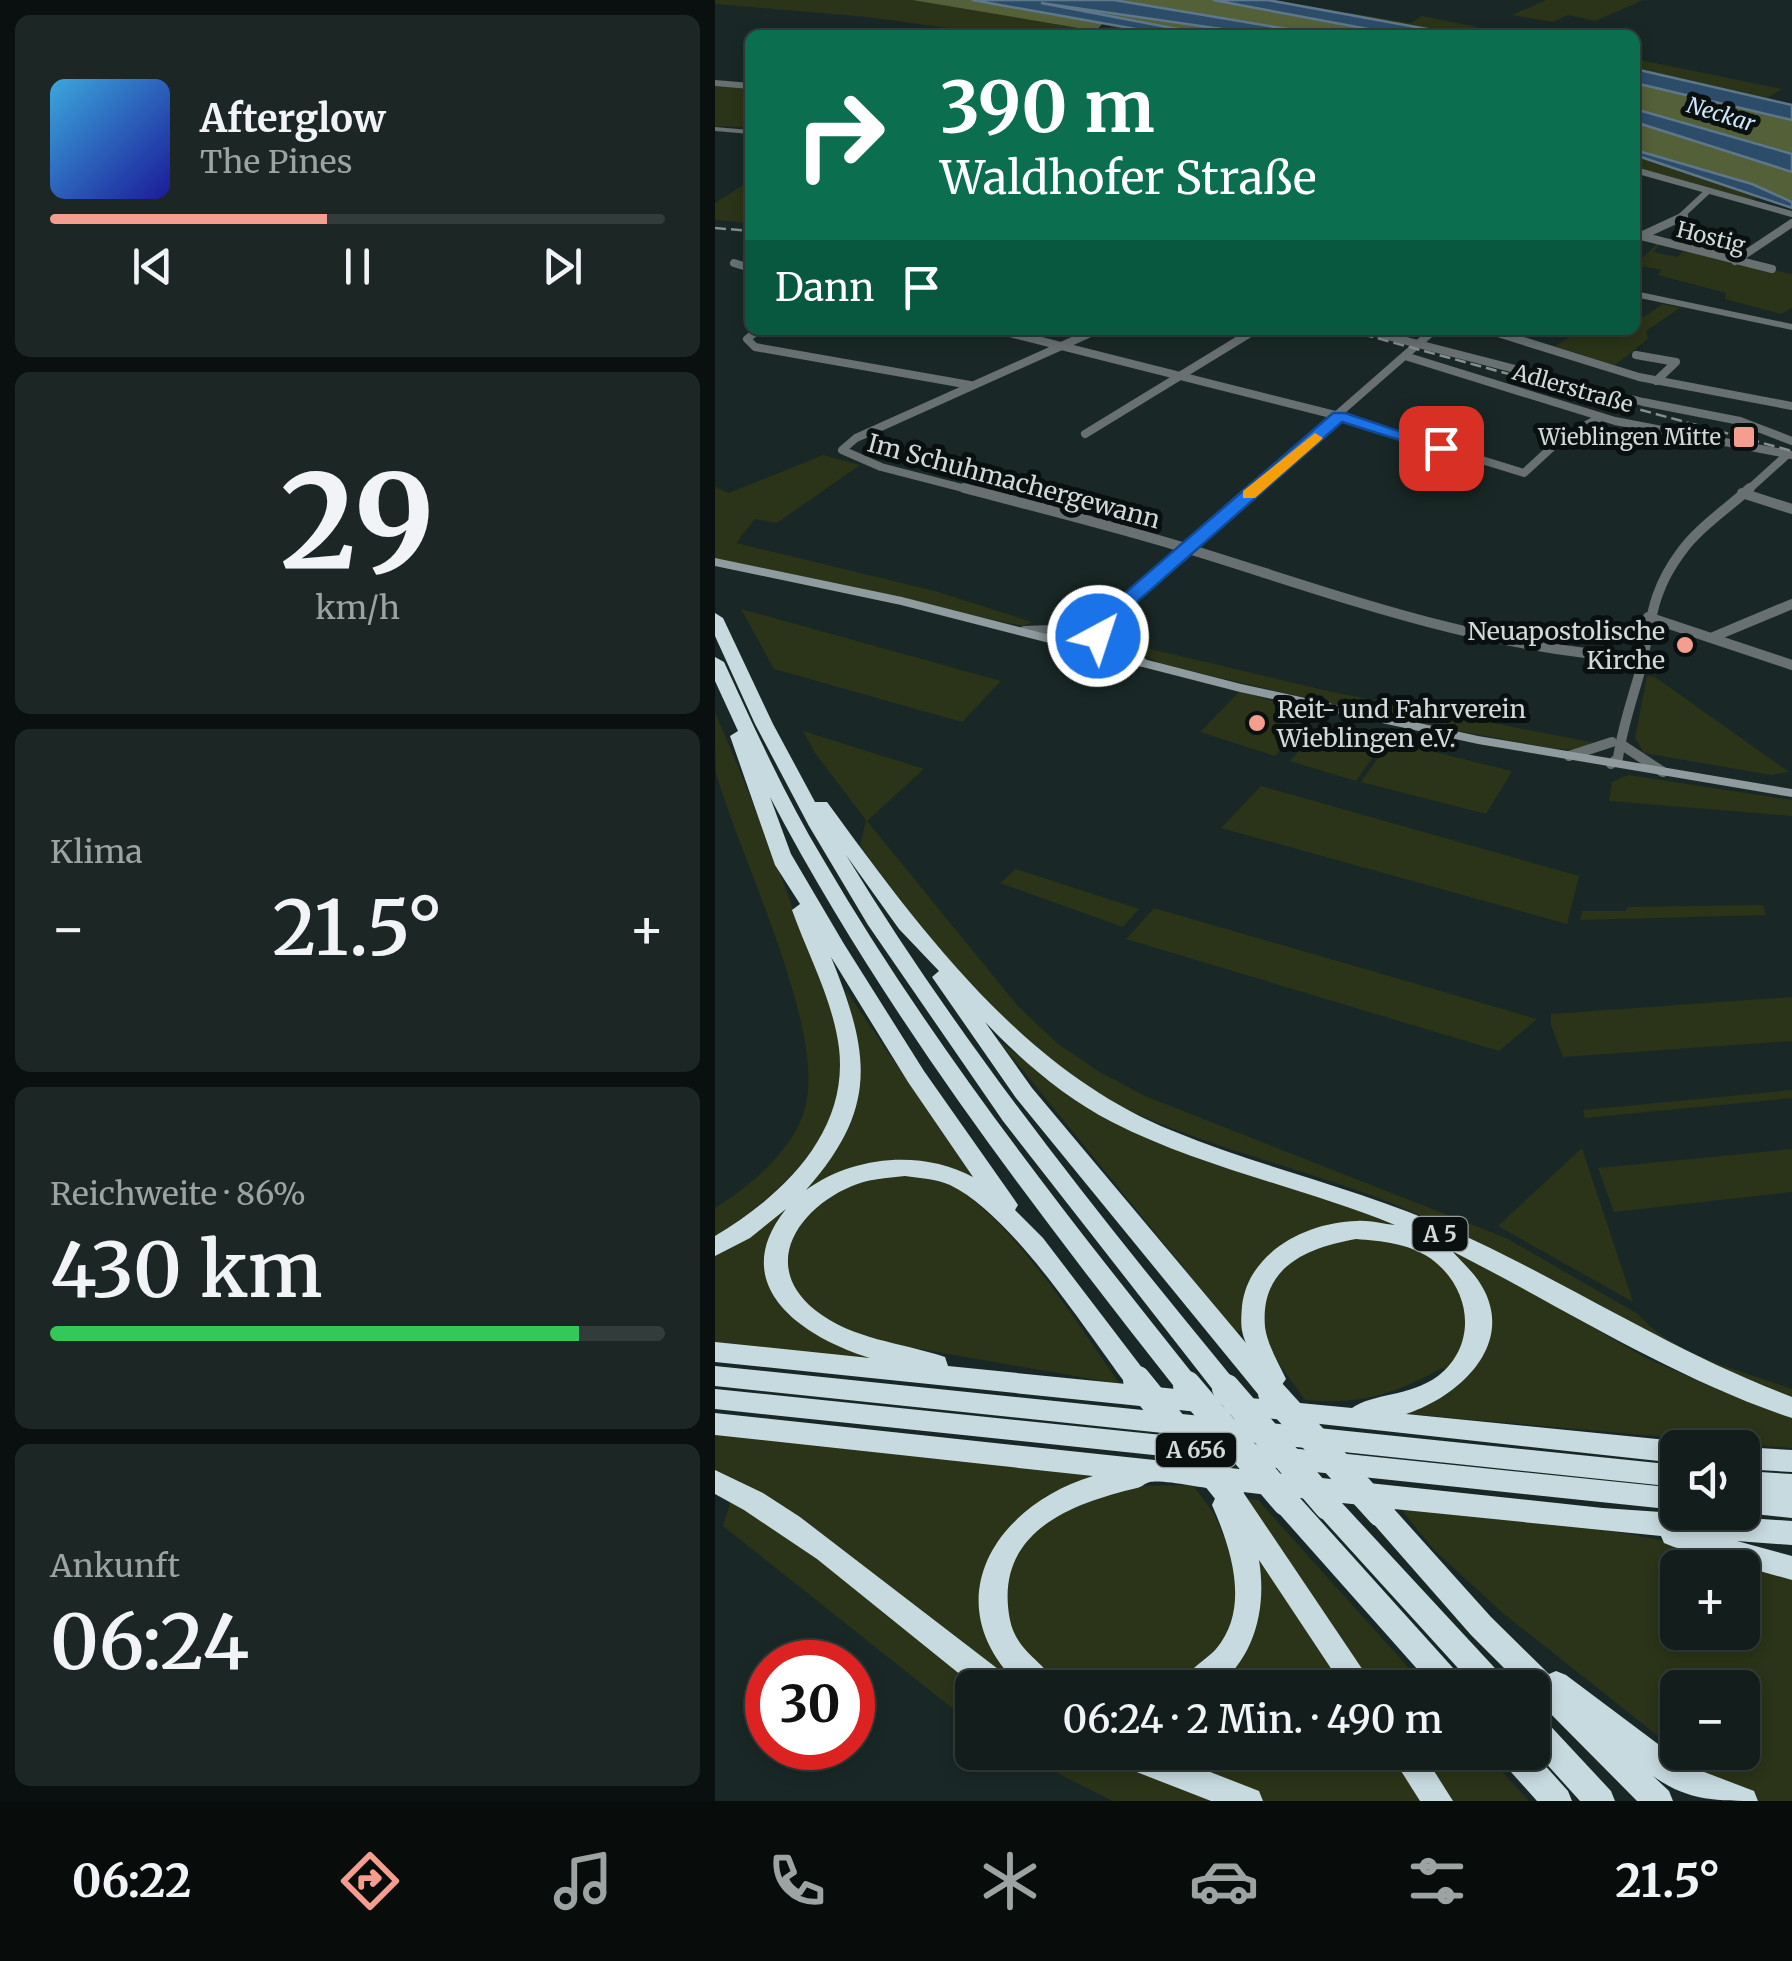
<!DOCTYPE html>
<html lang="de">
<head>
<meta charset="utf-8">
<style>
  body { margin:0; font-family:Merriweather,serif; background:#1c2725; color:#f1f3f6; height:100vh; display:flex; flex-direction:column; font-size:38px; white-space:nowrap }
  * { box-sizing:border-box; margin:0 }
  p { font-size:32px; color:#9da2a3 }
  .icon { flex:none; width:55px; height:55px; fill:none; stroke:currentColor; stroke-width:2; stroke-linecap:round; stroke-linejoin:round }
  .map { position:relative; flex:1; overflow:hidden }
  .drawer { display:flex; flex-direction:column; gap:15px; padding:15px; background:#0a100f; width:715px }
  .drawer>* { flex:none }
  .hud { position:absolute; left:30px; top:30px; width:895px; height:305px; border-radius:15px; box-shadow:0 5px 15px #0003,0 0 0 2px #323c3b; background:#0b6e4f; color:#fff; overflow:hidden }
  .buttons { position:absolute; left:945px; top:1430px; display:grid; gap:20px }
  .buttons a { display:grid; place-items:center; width:100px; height:100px; border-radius:15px; background:#131e1c; box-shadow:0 5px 15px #0003,0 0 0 2px #323c3b; font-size:50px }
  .speed { position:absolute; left:30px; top:1640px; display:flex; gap:20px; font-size:50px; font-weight:700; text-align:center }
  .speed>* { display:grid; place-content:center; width:130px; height:130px; border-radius:50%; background:#131e1c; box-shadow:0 5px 15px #0003,0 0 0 2px #323c3b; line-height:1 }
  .speed .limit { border:15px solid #d22; background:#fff; color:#111 }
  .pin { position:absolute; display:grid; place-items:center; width:85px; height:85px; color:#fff; margin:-42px; border-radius:20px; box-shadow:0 5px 15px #0006 }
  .me { position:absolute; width:110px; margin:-55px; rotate:40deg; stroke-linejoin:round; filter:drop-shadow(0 0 8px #0008) }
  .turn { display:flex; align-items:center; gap:35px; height:210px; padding:0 30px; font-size:45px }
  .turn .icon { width:130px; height:130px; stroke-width:2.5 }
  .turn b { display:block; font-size:70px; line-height:85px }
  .then { display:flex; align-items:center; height:95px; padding:0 30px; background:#0003; gap:20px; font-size:38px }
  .big { font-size:75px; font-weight:600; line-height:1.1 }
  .drawer .widget { flex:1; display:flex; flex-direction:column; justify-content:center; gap:15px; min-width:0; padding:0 35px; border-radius:15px; background:#1c2725 }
  .drawer .dial { align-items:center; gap:0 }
  .dial b { font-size:130px; line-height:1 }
  .song { display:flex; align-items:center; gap:30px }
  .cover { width:120px; height:120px; border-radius:15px; background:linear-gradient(135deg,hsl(200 70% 55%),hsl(240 70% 35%)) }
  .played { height:10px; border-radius:5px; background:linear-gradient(90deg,#f59d8f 45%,#323c3b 45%) }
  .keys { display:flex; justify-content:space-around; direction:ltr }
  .heat { display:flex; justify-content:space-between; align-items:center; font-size:55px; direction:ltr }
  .charge { height:15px; border-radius:8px; background:linear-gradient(90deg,#34c759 86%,#323c3b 0) }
  .trip { position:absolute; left:240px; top:1670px; width:595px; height:100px; border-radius:15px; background:#131e1c; box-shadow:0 5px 15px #0003,0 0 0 2px #323c3b; font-weight:600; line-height:100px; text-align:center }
  .tab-bar { display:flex; height:160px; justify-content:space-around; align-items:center; background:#080c0b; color:#9da2a3 }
  .tab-bar .icon { width:70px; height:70px }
  .tab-bar .current { color:#f59d8f }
  .tab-bar b { font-size:45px; color:#f1f3f6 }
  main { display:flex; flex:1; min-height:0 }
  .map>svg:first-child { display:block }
</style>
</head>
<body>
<main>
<section class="drawer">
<div class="widget">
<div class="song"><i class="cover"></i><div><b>Afterglow</b><p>The Pines</p></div></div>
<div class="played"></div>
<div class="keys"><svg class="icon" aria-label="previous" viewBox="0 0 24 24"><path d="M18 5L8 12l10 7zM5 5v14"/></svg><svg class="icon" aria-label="pause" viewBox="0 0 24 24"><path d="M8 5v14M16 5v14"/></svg><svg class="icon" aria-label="next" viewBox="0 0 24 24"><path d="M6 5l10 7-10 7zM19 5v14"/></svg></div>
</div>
<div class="widget dial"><b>29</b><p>km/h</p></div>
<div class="widget"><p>Klima</p>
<div class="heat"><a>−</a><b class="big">21.5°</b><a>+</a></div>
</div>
<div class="widget"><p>Reichweite · 86%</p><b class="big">430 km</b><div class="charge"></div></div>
<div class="widget"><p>Ankunft</p><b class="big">06:24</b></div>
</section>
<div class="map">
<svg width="1077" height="1801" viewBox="0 0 1077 1801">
  <rect width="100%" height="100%" fill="#192826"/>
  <g fill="#2b3318" fill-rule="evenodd">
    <path d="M0,0H197L381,31L389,32L398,25L454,35H285L152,17L0,4Z"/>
    <path d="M556,0L696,23L707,16L763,27L754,33L761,35H747Z"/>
    <path d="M831,0H928L880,21L853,15L838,22L797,15Z"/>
    <path d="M920,59L1067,89L1052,98L920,69Z"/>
    <path d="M0,86L35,88V127L0,126Z"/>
    <path d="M920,155L1046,197L1035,200L920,168Z"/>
    <path d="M35,181V223L0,220V203Z"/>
    <path d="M943,243H946L938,252L962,257L969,251L1077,274V308L1066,314L1010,299L1011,293L943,275L947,270L920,265Z"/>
    <path d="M948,304L965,308L931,331L933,339L900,365L840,346L866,330H920V316L927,318Z"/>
    <path d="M108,455L145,465L62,523L40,519L21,543L220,591L317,622L308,626L0,559V487L14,493Z"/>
    <path d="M26,609L286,681L247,722L59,669Z"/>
    <path d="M419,645L617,692L881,743L859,750L835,748L694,722L446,664L411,646Z"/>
    <path d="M932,676L940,677L1074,772L1056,775L929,753L920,738Z"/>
    <path d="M525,691L599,714L560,756L485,732Z"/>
    <path d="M0,712C31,784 60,857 86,931C97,962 113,992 121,1024C148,1122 72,1188 0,1238V1208C35,1186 79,1150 90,1108C112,1031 24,855 1,773C0,754 0,731 0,712Z"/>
    <path d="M609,723L670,740L641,781L575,761Z"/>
    <path d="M88,731L209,769L152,821L302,1005L343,1044L383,1071L430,1096L791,1238L923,1314C958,1355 1027,1371 1077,1389V1400L1032,1383C920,1325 810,1262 695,1211C605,1172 508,1153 418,1112C300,1059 220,946 145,846L151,820L100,753Z"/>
    <path d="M675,741L797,771L771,814L646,782Z"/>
    <path d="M913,775L1077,800V816L894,801L897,782Z"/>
    <path d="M546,786L864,876L852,924L506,828Z"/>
    <path d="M301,869L424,909L408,927L285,883Z"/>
    <path d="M1048,905L1051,915L865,920L867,911H910L913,907Z"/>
    <path d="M439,908L822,1019L784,1051L411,939Z"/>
    <path d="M130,989L259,1179L232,1183C293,1213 365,1327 405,1384L188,1346L175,1362L0,1343V1255L63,1214L145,1071L142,1040Z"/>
    <path d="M1077,997V1041L848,1057L836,1025V1014Z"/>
    <path d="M283,1040L357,1097L690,1226L794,1279L929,1357L1008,1392L1077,1415V1448L681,1413L745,1379L727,1368C677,1395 646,1405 590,1400L528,1314L527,1331L521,1332Z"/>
    <path d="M1077,1090V1098L870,1118L868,1110Z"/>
    <path d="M867,1148L918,1302L783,1226Z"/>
    <path d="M1077,1149V1192L899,1212L883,1168Z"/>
    <path d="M0,1433L388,1474L331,1496L293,1531L358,1502L410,1486L478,1485L499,1514L522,1566L546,1560L630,1687L258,1688L257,1724L8,1526L22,1481L0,1472Z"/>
    <path d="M524,1497L543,1500L711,1687H656Z"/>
    <path d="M685,1508C817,1521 954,1528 1077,1580V1801H1025L789,1614L719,1550ZM962,1568H1028V1632H962ZM962,1688H1028V1752H962Z"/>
    <path d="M302,1753H675L705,1801H398Z"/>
    <path d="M698,1753H770L814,1801H731Z"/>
  </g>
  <g fill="#546038">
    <path d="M197,0H257L388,23L381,31Z"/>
    <path d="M399,0H498L685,35H608Z"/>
    <path d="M327,2L548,35H494Z"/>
    <path d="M920,83L1077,120V154L920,109Z"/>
    <path d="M920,122L1077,172V202L1037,184L920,150Z"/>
  </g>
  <g fill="#2c4c6a" stroke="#5e778b" stroke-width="2.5">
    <path d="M257,0H399L608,35H548L326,3L494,35H454Z"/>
    <path d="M498,0H553L745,35H685Z"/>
    <path d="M920,69L1077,105V120L920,83Z"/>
    <path d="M920,109L1077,154V172L920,122Z"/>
    <path d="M920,150L1037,184L1077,202V208L920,155Z"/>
  </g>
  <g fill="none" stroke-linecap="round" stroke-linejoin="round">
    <g stroke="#687072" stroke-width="6">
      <path d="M0,83L35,86"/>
      <path d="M920,170L1077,214"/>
      <path d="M964,218L993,191"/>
    </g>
    <g stroke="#687072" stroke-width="8">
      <path d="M928,235L969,216"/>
      <path d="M926,236L1057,269"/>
      <path d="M1020,261L1077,223"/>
      <path d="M19,263L35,268"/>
      <path d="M43,330L32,339L40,347L255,385"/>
      <path d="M283,330L624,416L809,473L847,438L886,417"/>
      <path d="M649,330L928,402L1025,421L1077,441"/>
      <path d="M773,330L924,377L1077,406"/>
      <path d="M921,355L961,362L941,381"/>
      <path d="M690,356L900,421L1077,455"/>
      <path d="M370,434L540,330"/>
      <path d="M259,491L166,467L127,450L141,438L382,330"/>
      <path d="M535,491L719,330"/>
      <path d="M1032,491L1073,454"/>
    </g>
    <g stroke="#687072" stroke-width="10">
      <path d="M249,488C326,508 402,527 477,550C629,597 767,649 927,658"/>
      <path d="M1027,493L1077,509"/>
      <path d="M408,607L401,625L402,639L427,662"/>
      <path d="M933,617L1077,665"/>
      <path d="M309,631L338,630L386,618"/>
      <path d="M998,637L1077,604"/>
      <path d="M367,642L383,636L399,623"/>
      <path d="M358,645L537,488"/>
      <path d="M907,745L948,772"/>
      <path d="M854,756L897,742"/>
      <path d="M896,764L903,758C907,729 916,703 924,675C937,627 933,596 966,552C983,528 1013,508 1035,488"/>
    </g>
    <g fill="#687072" fill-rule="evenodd">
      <path d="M0,127L35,130V134L0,131Z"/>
      <path d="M920,291L1077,324V330L920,297Z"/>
    </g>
    <path fill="#8f9b9e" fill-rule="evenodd" d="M0,558L187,597L526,684L763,736L1077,789V797L763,744L525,692L186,605L0,566Z"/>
    <g fill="#c7dadf" fill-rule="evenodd">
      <path d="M0,613L8,618L58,724L100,802H112C205,929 307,1070 458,1131C550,1169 647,1189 737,1230C852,1282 958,1352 1077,1397V1418C957,1378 849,1308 737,1251C745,1260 755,1269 763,1280C805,1341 746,1396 691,1414L962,1441L973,1448H962V1463L513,1414L509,1407L513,1400L522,1397L547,1399L301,1098L217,977L224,971L184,929L131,855C245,1042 381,1212 520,1381L524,1388L520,1395L511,1398L502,1395L288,1121L153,925L94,826L40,724L0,636ZM270,1022C307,1061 349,1097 397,1122C487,1168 587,1187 680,1225C668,1224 654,1220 642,1221C592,1222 533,1252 527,1306C526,1320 525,1330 531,1343L317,1088ZM641,1239C667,1241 692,1243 715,1258C756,1287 764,1344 723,1376C694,1397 658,1393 637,1408L564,1401L570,1393L566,1386L571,1379C564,1364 552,1344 550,1327C545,1267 591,1248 641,1239Z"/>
      <path d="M0,657L9,662C40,729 70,796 108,859C216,1044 348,1211 481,1378L485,1385L481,1391L502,1396L506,1403L502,1410L493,1413L0,1362V1342L155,1358C87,1337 10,1285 71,1209L35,1238L0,1256V1236C67,1196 134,1133 124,1048C118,1000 93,955 77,910L85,904L60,865L15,736L23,731L0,681ZM55,797C167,1010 313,1201 461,1389L431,1386L435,1380L431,1373L328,1238L300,1210L303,1205L299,1199L209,1071L129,944L76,854ZM116,957L193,1082L258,1177C207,1149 137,1156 91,1190C164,1108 155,1053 116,957ZM190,1176C205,1178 221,1179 235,1185C297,1215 369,1328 411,1384L233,1366L230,1357C185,1342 138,1340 100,1310C44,1265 84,1208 137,1186C153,1179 171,1178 190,1176Z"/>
      <path d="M0,1366L962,1465V1487L0,1386Z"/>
      <path d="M0,1389L962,1488V1510L0,1409Z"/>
      <path d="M0,1413L888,1508L1077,1521V1545L1022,1541L1077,1556V1580L959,1547L949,1543L946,1536L679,1509L776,1617L834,1674L841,1671L851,1675L971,1765L1039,1791L1043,1801C1003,1801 972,1801 938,1776L954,1791L958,1801H922L818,1696V1688H809L756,1635L656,1521L653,1513L656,1506L627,1503L790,1679L794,1688H761L603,1514L600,1506L602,1500L585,1498L748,1679L752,1688H719L561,1510L558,1502L561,1496L528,1492L660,1688H629L544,1560C552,1608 540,1658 500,1688H462C469,1672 489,1662 501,1649C536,1608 516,1548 497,1505L504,1490C490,1488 446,1479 435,1482C430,1483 427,1487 422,1488C354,1504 278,1533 295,1620C302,1654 332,1662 343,1688H307C218,1605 278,1506 378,1476L0,1435Z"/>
      <path d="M1028,1447L1077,1450V1472L1028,1469Z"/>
      <path d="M0,1470L48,1493L85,1517L296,1679L300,1688H262L102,1559L29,1510L0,1494Z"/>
      <path d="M1028,1471L1077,1474V1518L1020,1512H1028Z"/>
      <path d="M818,1714L828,1718L896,1791L900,1801H865L818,1749Z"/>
      <path d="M392,1752H444L544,1791L548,1801H496L396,1762Z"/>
      <path d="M674,1752H707L738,1801H705Z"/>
      <path d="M783,1752H818L853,1791L857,1801H822L787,1762Z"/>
    </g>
    <g stroke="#848f8e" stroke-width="2.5" stroke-dasharray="11 5" stroke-linecap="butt">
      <path d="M0,228L35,231"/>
      <path d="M632,330L1077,451"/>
    </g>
    <g stroke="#c7dadf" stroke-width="28">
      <path d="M422,1380L515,1495"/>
      <path d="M472,1385L571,1502"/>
      <path d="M511,1388L613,1506"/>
      <path d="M557,1393L666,1513"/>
    </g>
  </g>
  <path fill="#1a73e8" stroke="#114b97" stroke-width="2.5" d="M618,413H630L734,448L726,453L627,422L424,600L406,627L390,640H376V632L392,618L411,592Z"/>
  <path fill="#f59e0b" d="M600,433L608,438L605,441L540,498H528V491Z"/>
  <g fill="#f59d8f" stroke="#09100f" stroke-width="4">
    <rect x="1017" y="425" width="24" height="24" rx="5"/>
    <circle cx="970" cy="645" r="10"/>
    <circle cx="542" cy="723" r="10"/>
  </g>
  <g text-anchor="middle" stroke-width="10" stroke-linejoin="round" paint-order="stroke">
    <g font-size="22" font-style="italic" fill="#d0e6fb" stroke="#09100f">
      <text transform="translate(1006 114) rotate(17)" y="8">Neckar</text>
    </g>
    <g font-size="22" fill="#d1dad9" stroke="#09100f">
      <text transform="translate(996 237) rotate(14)" y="8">Hostig</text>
      <text transform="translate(858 388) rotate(16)" y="8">Adlerstraße</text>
    </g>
    <g font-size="22" fill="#d1dad9" stroke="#09100f" text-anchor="end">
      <text x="1006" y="445">Wieblingen Mitte</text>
    </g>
    <g fill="#09100f" stroke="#959d9c" stroke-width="2.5">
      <rect x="697.5" y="1217" width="55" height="34" rx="8"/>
      <rect x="441" y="1433" width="80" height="34" rx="8"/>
    </g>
    <g font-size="22" font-weight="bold" fill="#d1dad9">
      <text x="725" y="1242">A 5</text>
      <text x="481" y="1458">A 656</text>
    </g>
    <g font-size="25" fill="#d1dad9" stroke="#09100f">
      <text transform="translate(299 481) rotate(15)" y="9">Im Schuhmachergewann</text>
    </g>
    <g font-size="25" fill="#d1dad9" stroke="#09100f" text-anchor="end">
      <text x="950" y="640">Neuapostolische<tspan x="950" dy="29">Kirche</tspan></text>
      <text x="562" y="718" text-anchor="start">Reit- und Fahrverein<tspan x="562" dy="29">Wieblingen e.V.</tspan></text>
    </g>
  </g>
</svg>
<div class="buttons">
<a><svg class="icon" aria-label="sound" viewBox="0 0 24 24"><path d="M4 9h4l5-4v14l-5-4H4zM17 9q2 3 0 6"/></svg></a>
<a>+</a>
<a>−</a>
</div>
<div class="speed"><div class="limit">30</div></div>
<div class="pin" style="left:726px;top:448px;background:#d93025"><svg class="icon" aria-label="arrive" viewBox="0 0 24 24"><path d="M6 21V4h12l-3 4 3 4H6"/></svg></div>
<svg class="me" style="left:383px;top:636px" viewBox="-20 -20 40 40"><circle r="17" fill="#1a73e8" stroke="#fff" stroke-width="3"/><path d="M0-11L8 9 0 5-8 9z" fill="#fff"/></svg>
<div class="trip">06:24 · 2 Min. · 490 m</div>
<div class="hud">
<div class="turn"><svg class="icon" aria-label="right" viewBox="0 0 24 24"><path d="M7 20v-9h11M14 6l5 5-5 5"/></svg><div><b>390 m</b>Waldhofer Straße</div></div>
<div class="then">Dann<svg class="icon" aria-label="arrive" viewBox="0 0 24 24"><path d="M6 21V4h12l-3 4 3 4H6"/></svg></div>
</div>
</div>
</main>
<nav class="tab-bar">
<b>06:22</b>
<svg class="icon current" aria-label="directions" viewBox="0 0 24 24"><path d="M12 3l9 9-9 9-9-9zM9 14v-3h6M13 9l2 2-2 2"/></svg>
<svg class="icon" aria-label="music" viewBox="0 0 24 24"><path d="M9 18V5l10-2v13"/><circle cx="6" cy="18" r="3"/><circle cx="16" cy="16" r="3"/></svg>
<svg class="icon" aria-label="phone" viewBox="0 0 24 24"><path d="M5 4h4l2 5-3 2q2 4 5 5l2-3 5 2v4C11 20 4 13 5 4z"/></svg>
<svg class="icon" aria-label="climate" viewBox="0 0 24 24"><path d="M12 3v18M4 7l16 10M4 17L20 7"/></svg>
<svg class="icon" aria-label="car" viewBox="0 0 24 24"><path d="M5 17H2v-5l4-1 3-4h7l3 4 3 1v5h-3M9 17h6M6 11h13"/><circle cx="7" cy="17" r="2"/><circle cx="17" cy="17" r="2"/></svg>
<svg class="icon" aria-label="filters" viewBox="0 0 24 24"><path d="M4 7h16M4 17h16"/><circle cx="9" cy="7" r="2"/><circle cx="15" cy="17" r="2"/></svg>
<b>21.5°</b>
</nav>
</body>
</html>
